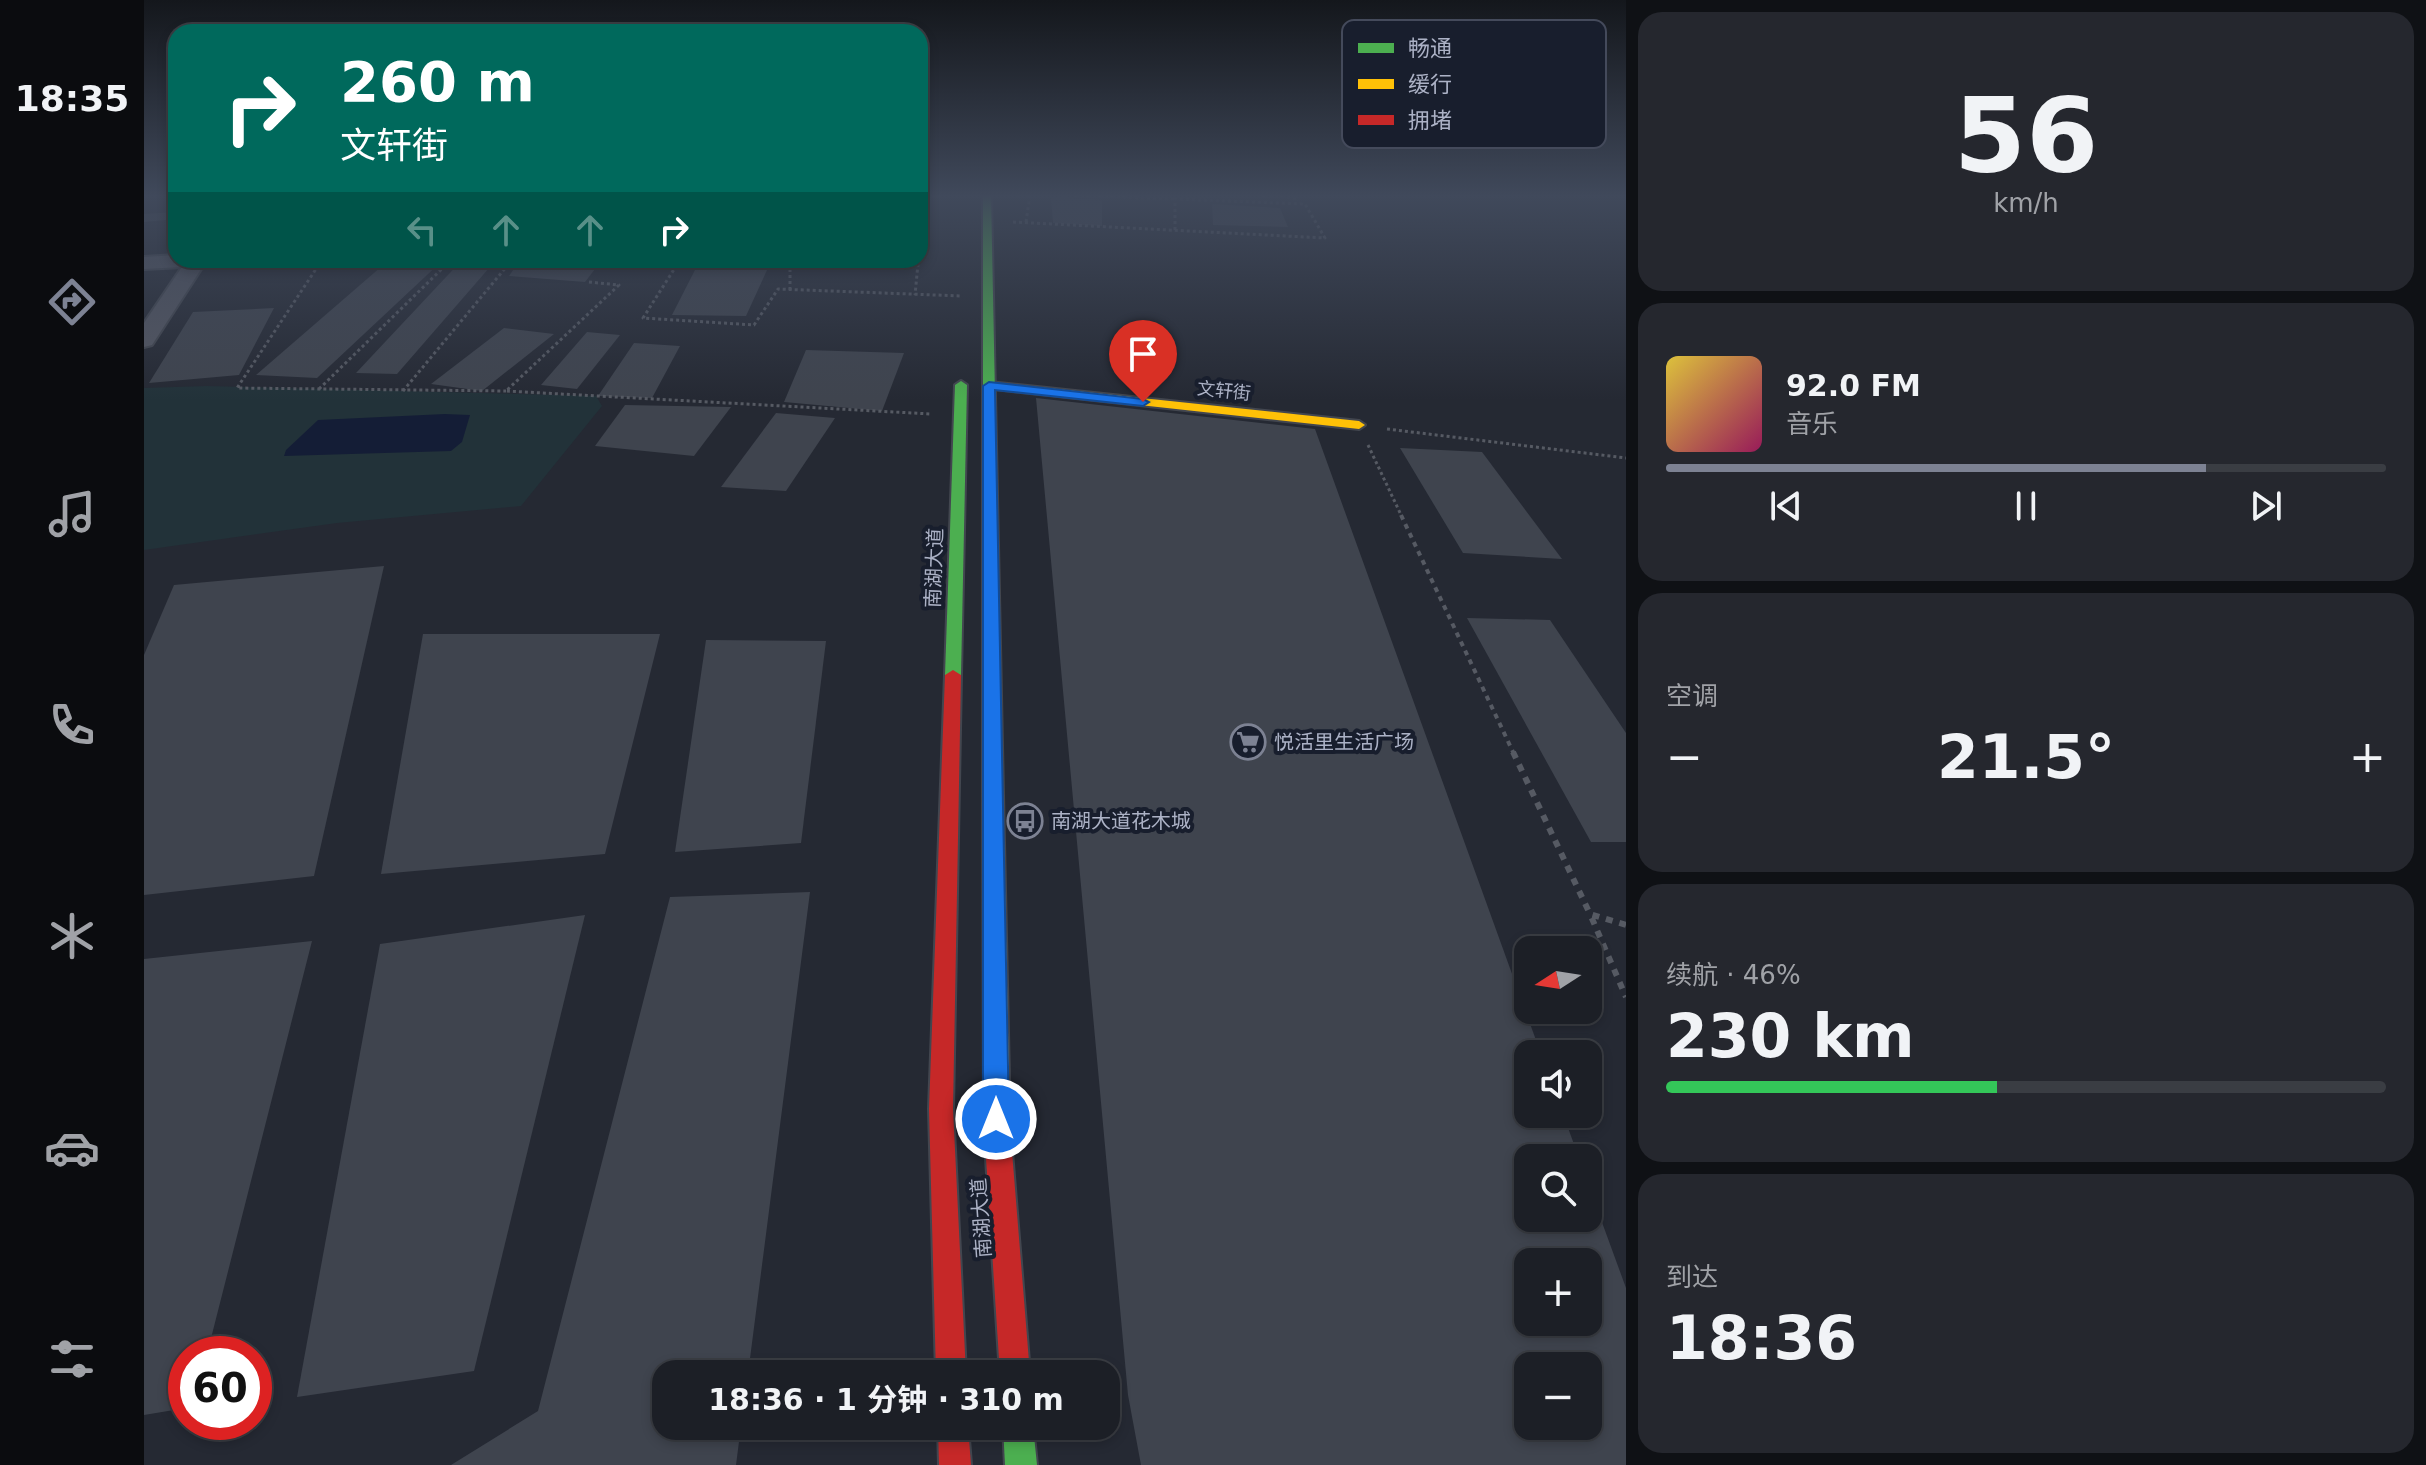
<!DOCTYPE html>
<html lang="zh">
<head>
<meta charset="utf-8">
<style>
  body { margin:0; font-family:"DejaVu Sans","Noto Sans SC",sans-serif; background:#25272e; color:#f1f3f6; height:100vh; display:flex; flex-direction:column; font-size:30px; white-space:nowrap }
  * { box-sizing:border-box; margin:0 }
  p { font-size:26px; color:#a0a2a7 }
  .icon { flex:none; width:44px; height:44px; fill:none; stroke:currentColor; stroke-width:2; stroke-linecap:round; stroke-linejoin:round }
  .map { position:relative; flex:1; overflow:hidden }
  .sheet { display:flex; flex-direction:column; gap:12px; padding:12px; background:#0f1115; width:800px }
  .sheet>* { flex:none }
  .guide { position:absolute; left:24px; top:24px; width:760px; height:244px; border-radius:24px; box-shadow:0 4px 12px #0003,0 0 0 2px #3a3d43; background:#00695c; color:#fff; overflow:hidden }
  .needle { width:52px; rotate:258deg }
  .buttons { position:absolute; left:1370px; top:936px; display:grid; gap:16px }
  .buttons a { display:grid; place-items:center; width:88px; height:88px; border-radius:16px; background:#1c1f26; box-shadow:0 4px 12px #0003,0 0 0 2px #3a3d43; font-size:40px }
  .speed { position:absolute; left:24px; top:1336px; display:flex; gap:16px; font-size:40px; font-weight:700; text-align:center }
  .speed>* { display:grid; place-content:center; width:104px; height:104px; border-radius:50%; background:#1c1f26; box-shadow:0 4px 12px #0003,0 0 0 2px #3a3d43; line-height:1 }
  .speed .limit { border:12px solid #d22; background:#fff; color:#111 }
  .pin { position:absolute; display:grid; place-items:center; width:68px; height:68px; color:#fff; margin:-82px -34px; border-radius:50% 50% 50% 0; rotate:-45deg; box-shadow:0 0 8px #0007 }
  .pin .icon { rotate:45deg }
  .me { position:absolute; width:88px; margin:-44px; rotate:0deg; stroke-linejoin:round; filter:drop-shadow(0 0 6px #0008) }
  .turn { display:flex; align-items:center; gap:28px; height:168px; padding:0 40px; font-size:36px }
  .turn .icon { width:104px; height:104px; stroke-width:2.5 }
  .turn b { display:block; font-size:56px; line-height:68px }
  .lanes { display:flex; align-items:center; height:76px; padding:0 40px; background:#0003; justify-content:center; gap:40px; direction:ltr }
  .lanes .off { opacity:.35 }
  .big { font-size:60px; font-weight:700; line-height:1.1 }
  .sheet .card { flex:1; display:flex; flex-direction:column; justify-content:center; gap:12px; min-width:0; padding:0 28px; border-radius:24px; background:#25272e }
  .sheet .dial { align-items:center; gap:0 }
  .dial b { font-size:104px; line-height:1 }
  .song { display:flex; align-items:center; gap:24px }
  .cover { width:96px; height:96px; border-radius:12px; background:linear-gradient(135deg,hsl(50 70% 55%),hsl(330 70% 35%)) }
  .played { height:8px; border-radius:4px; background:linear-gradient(90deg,#7d8293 75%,#3a3d43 75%) }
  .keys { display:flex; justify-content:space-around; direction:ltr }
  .heat { display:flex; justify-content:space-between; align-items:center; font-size:44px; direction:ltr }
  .charge { height:12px; border-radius:6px; background:linear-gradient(90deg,#34c759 46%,#3a3d43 0) }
  .trip { position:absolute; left:508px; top:1360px; width:468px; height:80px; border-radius:24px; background:#1c1f26; box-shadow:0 4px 12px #0003,0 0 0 2px #3a3d43; font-weight:700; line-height:80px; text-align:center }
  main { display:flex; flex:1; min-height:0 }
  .tabs { display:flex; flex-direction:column; width:144px; justify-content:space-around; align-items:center; background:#0b0c0f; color:#a0a2a7 }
  .tabs .icon { width:56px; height:56px }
  .tabs .on { color:#7d8293 }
  .tabs b { font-size:36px; color:#f1f3f6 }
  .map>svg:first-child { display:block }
</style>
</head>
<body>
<main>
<nav class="tabs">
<b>18:35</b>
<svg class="icon on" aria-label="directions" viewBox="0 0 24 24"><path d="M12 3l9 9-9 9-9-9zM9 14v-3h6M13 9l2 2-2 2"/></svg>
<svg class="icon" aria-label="music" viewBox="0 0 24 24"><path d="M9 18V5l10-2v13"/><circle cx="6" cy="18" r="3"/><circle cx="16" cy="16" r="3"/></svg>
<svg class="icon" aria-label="phone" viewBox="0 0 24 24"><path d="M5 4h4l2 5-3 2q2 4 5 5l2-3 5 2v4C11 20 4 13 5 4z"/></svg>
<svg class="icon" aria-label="climate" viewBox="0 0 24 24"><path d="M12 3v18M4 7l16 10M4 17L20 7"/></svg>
<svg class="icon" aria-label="car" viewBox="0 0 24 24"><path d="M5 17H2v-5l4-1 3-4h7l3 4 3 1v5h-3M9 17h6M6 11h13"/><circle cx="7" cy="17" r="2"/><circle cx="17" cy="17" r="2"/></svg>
<svg class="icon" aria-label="filters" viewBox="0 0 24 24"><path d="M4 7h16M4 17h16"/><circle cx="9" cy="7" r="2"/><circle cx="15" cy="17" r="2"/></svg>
</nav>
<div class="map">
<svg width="1482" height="1465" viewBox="0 0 1482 1465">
  <rect width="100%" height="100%" fill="#252933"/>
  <path fill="#223239" d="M63,386L452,396L458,406L377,506L193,523L0,550V388Z"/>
  <path fill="#141d36" d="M301,414L326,415L318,442L307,451L140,456L142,450L174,420Z"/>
  <g fill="#3f444e" fill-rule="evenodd">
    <path d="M907,197L958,200V226L909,223Z"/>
    <path d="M1068,204L1136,208L1144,227L1069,225Z"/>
    <path d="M776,205H783L781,247H776Z"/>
    <path d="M32,212V219L0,222V214Z"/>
    <path d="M245,260H299L173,378L112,375Z"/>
    <path d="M318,260H352L253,374L212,373Z"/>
    <path d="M376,260H458L441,282L365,276Z"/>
    <path d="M553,266L624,268L602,316L528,315Z"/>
    <path d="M130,308L95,375L5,383L49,312Z"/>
    <path d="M360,328L410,334L338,391L287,384Z"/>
    <path d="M443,332L476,335L433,389L397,385Z"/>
    <path d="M490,343L536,346L508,398L454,396Z"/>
    <path d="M662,350L760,353L738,411L640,402Z"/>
    <path d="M892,398L1171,429L1397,1054H1384V1114H1419L1435,1158H1384V1218H1444V1184L1482,1288V1465H997L984,1395ZM1384,1262H1444V1322H1384ZM1384,1366H1444V1426H1384Z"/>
    <path d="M481,405L587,407L550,456L451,446Z"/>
    <path d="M632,413L691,418L642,491L577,487Z"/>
    <path d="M1256,448L1338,452L1418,559L1319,553Z"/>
    <path d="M240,566L170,876L0,895V655L30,585Z"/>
    <path d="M1323,618L1406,620L1482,733V842H1447Z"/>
    <path d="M279,634H516L461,854L237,874Z"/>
    <path d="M562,640L682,641L657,843L531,852Z"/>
    <path d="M666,892L604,1374H522V1426H597L592,1465H307L394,1411L526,897Z"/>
    <path d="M441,915L330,1371L153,1397L236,944Z"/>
    <path d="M168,941L63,1354H42V1408L0,1415V959Z"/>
  </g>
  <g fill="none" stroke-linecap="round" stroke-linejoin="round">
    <defs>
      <path id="street" d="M32,255V260H63L8,345L0,347V323L38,267L0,269V257Z"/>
      <g id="fast">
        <path d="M839,195H847L859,795L849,801L839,795Z"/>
        <path d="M817,381L823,385L817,675L809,680L801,675L811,385Z"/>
        <path d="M859,1426H889L893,1465H861Z"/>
      </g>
      <g id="slow">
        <path d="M845,382L1215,421L1221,425L1215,429L841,388L839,386Z"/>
        <path d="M849,789L859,795L866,1127L862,1135L853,1138L844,1135L840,1127L839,795Z"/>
      </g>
      <g id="jam">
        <path d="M809,670L817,675L809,1109L822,1374H792L785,1109L801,675Z"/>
        <path d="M853,1116L862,1119L866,1127L886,1374H856L840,1127L844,1119Z"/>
        <path d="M794,1426H824L827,1465H795Z"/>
      </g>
    </defs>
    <use href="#street" stroke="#42464f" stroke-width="4"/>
    <use href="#fast" stroke="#42464f" stroke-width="4"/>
    <use href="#slow" stroke="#42464f" stroke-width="4"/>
    <use href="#jam" stroke="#42464f" stroke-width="4"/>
    <g stroke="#565a63" stroke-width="3" stroke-dasharray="3 3" stroke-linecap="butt">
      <path d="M919,195L1031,199"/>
      <path d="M1113,195L1153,198L1152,195"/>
      <path d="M776,196L799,195"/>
      <path d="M869,222L1181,238L1161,204L1031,199V230"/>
      <path d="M882,222L886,195"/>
      <path d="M178,260L93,388L362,391"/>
      <path d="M536,260L499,318L610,325L634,289L818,296"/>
      <path d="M587,260L646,265V260"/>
      <path d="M744,260L774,264L771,295"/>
      <path d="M445,282L475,285L362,391L787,414"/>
      <path d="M646,290V265L698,260"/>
      <path d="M175,389L307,260"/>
      <path d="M259,391L368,260"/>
      <path d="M1243,429L1482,458"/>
      <path d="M1224,445L1258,517"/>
    </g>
    <path stroke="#565a63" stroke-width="4" stroke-dasharray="5 5" stroke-linecap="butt" d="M1257,515L1370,754"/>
    <g stroke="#565a63" stroke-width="6" stroke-dasharray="7 7" stroke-linecap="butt">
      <path d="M1369,752L1446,914"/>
      <path d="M1482,925L1446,914L1482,997"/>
    </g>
    <use href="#street" fill="#545762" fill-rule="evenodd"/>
    <use href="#fast" fill="#4caf50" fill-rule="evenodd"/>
    <use href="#slow" fill="#ffc107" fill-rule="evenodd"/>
    <use href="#jam" fill="#c62828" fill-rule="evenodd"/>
  </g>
  <linearGradient id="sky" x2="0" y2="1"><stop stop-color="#14171c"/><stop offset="0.49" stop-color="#40495b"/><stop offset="1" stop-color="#40495b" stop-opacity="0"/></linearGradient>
  <rect width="1482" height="400" fill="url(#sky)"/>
  <path fill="#1a73e8" stroke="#114b97" stroke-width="2" d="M845,382L999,399L1005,402L999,406L851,390L865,1119L861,1127L852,1130L843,1127L839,1119V386Z"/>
  <defs>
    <symbol id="supermarket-ring" viewBox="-11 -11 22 22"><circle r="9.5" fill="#181e2d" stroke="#7d8293" stroke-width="1.5"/><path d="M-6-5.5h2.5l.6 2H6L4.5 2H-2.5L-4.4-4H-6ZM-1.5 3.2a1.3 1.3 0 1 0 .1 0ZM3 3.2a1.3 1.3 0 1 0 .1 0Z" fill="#7d8293"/></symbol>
    <symbol id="bus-ring" viewBox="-11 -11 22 22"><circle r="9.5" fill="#181e2d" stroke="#7d8293" stroke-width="1.5"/><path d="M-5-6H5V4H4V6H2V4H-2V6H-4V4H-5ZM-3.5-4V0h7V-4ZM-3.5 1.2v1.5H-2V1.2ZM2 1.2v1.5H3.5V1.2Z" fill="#7d8293"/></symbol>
  </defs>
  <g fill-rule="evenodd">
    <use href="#supermarket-ring" x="1084" y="722" width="40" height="40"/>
    <use href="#bus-ring" x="861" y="801" width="40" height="40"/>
  </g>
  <g text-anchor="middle" stroke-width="8" stroke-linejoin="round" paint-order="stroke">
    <g font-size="18" fill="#acb2c6" stroke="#181e2d">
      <text transform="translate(1080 391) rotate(6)" y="6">文轩街</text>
    </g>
    <g font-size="20" fill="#acb2c6" stroke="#181e2d">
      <text transform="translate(790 568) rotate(-88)" y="7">南湖大道</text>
      <text transform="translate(837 1218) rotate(-94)" y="7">南湖大道</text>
    </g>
    <g font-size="20" fill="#acb2c6" stroke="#181e2d" text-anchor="start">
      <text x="1130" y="749">悦活里生活广场</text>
      <text x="907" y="828">南湖大道花木城</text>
    </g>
  </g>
  <rect x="1198" y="20" width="264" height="128" rx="12" fill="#181e2d" stroke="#444a5b" stroke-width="2"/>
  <rect x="1214" y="43" width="36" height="10" fill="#4caf50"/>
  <rect x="1214" y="79" width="36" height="10" fill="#ffc107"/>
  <rect x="1214" y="115" width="36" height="10" fill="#c62828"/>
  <g font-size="22" fill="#acb2c6">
    <text x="1264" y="56">畅通</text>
    <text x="1264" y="92">缓行</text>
    <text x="1264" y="128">拥堵</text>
  </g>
</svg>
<div class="buttons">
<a><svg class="needle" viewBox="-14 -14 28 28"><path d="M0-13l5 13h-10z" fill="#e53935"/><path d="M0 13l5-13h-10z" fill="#a0a2a7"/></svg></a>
<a><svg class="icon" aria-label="sound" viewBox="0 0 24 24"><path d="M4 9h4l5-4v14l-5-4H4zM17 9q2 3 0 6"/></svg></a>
<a><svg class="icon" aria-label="search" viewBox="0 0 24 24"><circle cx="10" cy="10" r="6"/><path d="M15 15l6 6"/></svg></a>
<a>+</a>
<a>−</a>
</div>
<div class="speed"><div class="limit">60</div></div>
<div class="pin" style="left:999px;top:402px;background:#d93025"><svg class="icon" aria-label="arrive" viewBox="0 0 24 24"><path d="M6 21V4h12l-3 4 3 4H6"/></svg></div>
<svg class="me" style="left:852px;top:1119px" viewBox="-20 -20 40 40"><circle r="17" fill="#1a73e8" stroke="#fff" stroke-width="3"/><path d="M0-11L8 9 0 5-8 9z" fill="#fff"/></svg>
<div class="trip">18:36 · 1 分钟 · 310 m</div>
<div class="guide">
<div class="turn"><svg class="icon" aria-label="right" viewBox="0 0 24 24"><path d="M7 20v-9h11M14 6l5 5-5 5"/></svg><div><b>260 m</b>文轩街</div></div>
<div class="lanes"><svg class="icon off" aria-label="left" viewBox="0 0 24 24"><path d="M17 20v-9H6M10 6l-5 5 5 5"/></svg><svg class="icon off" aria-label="ahead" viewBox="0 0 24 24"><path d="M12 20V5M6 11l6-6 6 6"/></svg><svg class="icon off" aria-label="ahead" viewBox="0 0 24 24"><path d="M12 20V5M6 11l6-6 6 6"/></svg><svg class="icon" aria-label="right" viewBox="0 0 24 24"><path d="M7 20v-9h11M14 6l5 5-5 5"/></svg></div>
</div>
</div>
<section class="sheet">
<div class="card dial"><b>56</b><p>km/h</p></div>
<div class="card">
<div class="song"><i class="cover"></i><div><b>92.0 FM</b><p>音乐</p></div></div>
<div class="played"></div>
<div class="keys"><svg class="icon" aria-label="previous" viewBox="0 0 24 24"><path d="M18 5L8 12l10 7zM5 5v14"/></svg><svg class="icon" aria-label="pause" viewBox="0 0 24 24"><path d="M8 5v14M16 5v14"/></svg><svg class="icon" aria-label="next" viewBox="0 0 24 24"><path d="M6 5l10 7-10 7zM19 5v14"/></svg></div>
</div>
<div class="card"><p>空调</p>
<div class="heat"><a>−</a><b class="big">21.5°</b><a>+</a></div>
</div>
<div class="card"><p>续航 · 46%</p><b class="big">230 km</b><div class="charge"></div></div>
<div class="card"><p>到达</p><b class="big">18:36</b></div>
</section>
</main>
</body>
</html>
